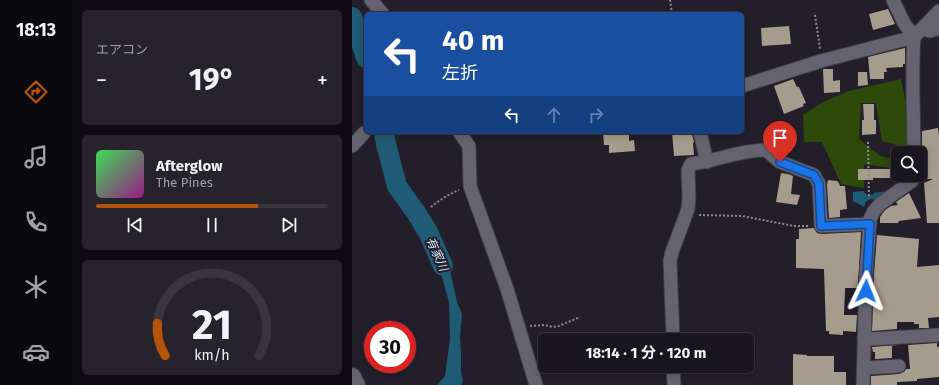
<!DOCTYPE html>
<html lang="ja">
<head>
<meta charset="utf-8">
<style>
  body { margin:0; font-family:"Fira Sans","Noto Sans JP",sans-serif; background:#27232d; color:#f1f3f6; height:100vh; display:flex; flex-direction:column; font-size:15px; white-space:nowrap }
  * { box-sizing:border-box; margin:0 }
  p { font-size:13px; color:#9f9fa5 }
  .icon { flex:none; width:22px; height:22px; fill:none; stroke:currentColor; stroke-width:2; stroke-linecap:round; stroke-linejoin:round }
  .map { position:relative; flex:1; overflow:hidden }
  .drawer { display:flex; flex-direction:column; gap:10px; padding:10px; background:#0e0c12; width:280px }
  .drawer>* { flex:none }
  .guide { position:absolute; left:12px; top:12px; width:380px; height:122px; border-radius:6px; box-shadow:0 2px 10px #0003,0 0 0 1px #38353e; background:#1a4fa0; color:#fff; overflow:hidden }
  .controls { position:absolute; left:539px; top:146px; display:grid; gap:8px }
  .controls a { display:grid; place-items:center; width:36px; height:36px; border-radius:6px; background:#1a1620; box-shadow:0 2px 10px #0003,0 0 0 1px #38353e; font-size:20px }
  .speed { position:absolute; left:12px; top:321px; display:flex; gap:8px; font-size:20px; font-weight:700; text-align:center }
  .speed>* { display:grid; place-content:center; width:52px; height:52px; border-radius:50%; background:#1a1620; box-shadow:0 2px 10px #0003,0 0 0 1px #38353e; line-height:1 }
  .speed .limit { border:6px solid #d22; background:#fff; color:#111 }
  .pin { position:absolute; display:grid; place-items:center; width:34px; height:34px; color:#fff; margin:-41px -17px; border-radius:50% 50% 50% 0; rotate:-45deg; box-shadow:0 0 4px #0007 }
  .pin .icon { rotate:45deg }
  .me { position:absolute; width:44px; margin:-22px; rotate:2deg; stroke-linejoin:round; filter:drop-shadow(0 0 3px #0008) }
  .turn { display:flex; align-items:center; gap:14px; height:84px; padding:0 12px; font-size:18px }
  .turn .icon { width:52px; height:52px; stroke-width:2.5 }
  .turn b { display:block; font-size:28px; line-height:34px }
  .lanes { display:flex; align-items:center; height:38px; padding:0 12px; background:#0003; justify-content:center; gap:20px; direction:ltr }
  .lanes .off { opacity:.35 }
  .big { font-size:30px; font-weight:700; line-height:1.1 }
  .drawer .widget { flex:1; display:flex; flex-direction:column; justify-content:center; gap:6px; min-width:0; padding:0 14px; border-radius:6px; background:#27232d }
  .drawer .dial { align-items:center; gap:0 }
  .dial svg { height:104px; overflow:visible; fill:none; stroke:#38353e; stroke-width:7; stroke-linecap:round; text-anchor:middle }
  .dial text { fill:#f1f3f6; stroke:none }
  .song { display:flex; align-items:center; gap:12px }
  .cover { width:48px; height:48px; border-radius:6px; background:linear-gradient(135deg,hsl(130 70% 55%),hsl(310 70% 35%)) }
  .played { height:4px; border-radius:2px; background:linear-gradient(90deg,#b45309 70%,#38353e 70%) }
  .keys { display:flex; justify-content:space-around; direction:ltr }
  .heat { display:flex; justify-content:space-between; align-items:center; font-size:22px; direction:ltr }
  .trip { position:absolute; left:186px; top:333px; width:216px; height:40px; border-radius:6px; background:#1a1620; box-shadow:0 2px 10px #0003,0 0 0 1px #38353e; font-weight:700; line-height:40px; text-align:center }
  main { display:flex; flex:1; min-height:0 }
  .tab-bar { display:flex; flex-direction:column; width:72px; justify-content:space-around; align-items:center; background:#0a090d; color:#9f9fa5 }
  .tab-bar .icon { width:28px; height:28px }
  .tab-bar .selected { color:#b45309 }
  .tab-bar b { font-size:18px; color:#f1f3f6 }
  .map>svg:first-child { display:block }
</style>
</head>
<body>
<main>
<nav class="tab-bar">
<b>18:13</b>
<svg class="icon selected" aria-label="directions" viewBox="0 0 24 24"><path d="M12 3l9 9-9 9-9-9zM9 14v-3h6M13 9l2 2-2 2"/></svg>
<svg class="icon" aria-label="music" viewBox="0 0 24 24"><path d="M9 18V5l10-2v13"/><circle cx="6" cy="18" r="3"/><circle cx="16" cy="16" r="3"/></svg>
<svg class="icon" aria-label="phone" viewBox="0 0 24 24"><path d="M5 4h4l2 5-3 2q2 4 5 5l2-3 5 2v4C11 20 4 13 5 4z"/></svg>
<svg class="icon" aria-label="climate" viewBox="0 0 24 24"><path d="M12 3v18M4 7l16 10M4 17L20 7"/></svg>
<svg class="icon" aria-label="car" viewBox="0 0 24 24"><path d="M5 17H2v-5l4-1 3-4h7l3 4 3 1v5h-3M9 17h6M6 11h13"/><circle cx="7" cy="17" r="2"/><circle cx="17" cy="17" r="2"/></svg>
</nav>
<section class="drawer">
<div class="widget"><p>エアコン</p>
<div class="heat"><a>−</a><b class="big">19°</b><a>+</a></div>
</div>
<div class="widget">
<div class="song"><i class="cover"></i><div><b>Afterglow</b><p>The Pines</p></div></div>
<div class="played"></div>
<div class="keys"><svg class="icon" aria-label="previous" viewBox="0 0 24 24"><path d="M18 5L8 12l10 7zM5 5v14"/></svg><svg class="icon" aria-label="pause" viewBox="0 0 24 24"><path d="M8 5v14M16 5v14"/></svg><svg class="icon" aria-label="next" viewBox="0 0 24 24"><path d="M6 5l10 7-10 7zM19 5v14"/></svg></div>
</div>
<div class="widget dial"><svg viewBox="0 0 100 80">
<path d="M14 69A42 42 0 1 1 86 69"/>
<path d="M14 69A42 42 0 0 1 8 44" stroke="#b45309"/>
<text x="50" y="56" font-size="32" font-weight="700">21</text>
<text x="50" y="72" font-size="11">km/h</text>
</svg></div>
</section>
<div class="map">
<svg width="587" height="385" viewBox="0 0 587 385">
  <rect width="100%" height="100%" fill="#221e2a"/>
  <path fill="#2e4a0a" d="M549,79L558,122L557,148L530,141L524,103H509L507,139L527,155L546,161V175H553V178L541,179L539,168L512,164V188L489,184L470,142H452L451,115L471,102L497,91Z"/>
  <g fill="#1f5b75">
    <path d="M511,191L515,195H520L522,193L536,191L525,201L520,199L514,201L512,207L501,201V192Z"/>
    <path d="M77,230L98,270L105,302L110,314L108,337L109,352V373L111,381L109,385H85L93,376L98,339L97,302Z"/>
  </g>
  <g fill="none" stroke-linecap="round" stroke-linejoin="round">
    <g stroke="#1f5b75" stroke-width="20">
      <path d="M0,17L7,36L14,58"/>
      <path d="M32,132L34,144L45,186L65,214L77,234L91,266"/>
    </g>
  </g>
  <g fill="#a69c8d">
    <path d="M536,9L543,24L521,30L517,14Z"/>
    <path d="M437,26L439,44L410,46L409,28Z"/>
    <path d="M553,48V64H551V67L534,68L535,72H532V79H518L516,57Z"/>
    <path d="M471,69H481V81L488,80V92L472,93Z"/>
    <path d="M506,72H515L516,85L506,86Z"/>
    <path d="M441,79L445,87H447L454,103L451,104L452,106L432,114L422,86Z"/>
    <path d="M511,104H522V120H524V134L510,135V120H512Z"/>
    <path d="M586,128L587,135V223H575L572,183L581,179H572L571,155L570,154V131Z"/>
    <path d="M251,132H277V141L282,140L283,151L257,153V145H252Z"/>
    <path d="M320,132H339V134H340L342,142L341,143L342,155L322,156Z"/>
    <path d="M506,169H538V178H521V180H506Z"/>
    <path d="M429,173L436,174L441,176L439,194L448,195L445,205L424,202Z"/>
    <path d="M476,180L485,181L487,183L488,186H493L495,209L488,210V217L477,218L475,185Z"/>
    <path d="M557,193L569,218L547,221L546,223H528V217L533,210L539,206L546,205L544,202Z"/>
    <path d="M462,228L465,233L469,234L509,232L506,288H493V291L492,315H505L504,332L491,331V335L477,334V331H474L472,269L444,268V239H447V229Z"/>
    <path d="M525,235L567,239L565,267L587,265V317L576,318L577,328H567V324H562V322H545V329L520,331L522,275Z"/>
    <path d="M585,343V347H587V377L565,379V381L545,382V385H519V376L547,374L552,372L554,369H558L556,345Z"/>
    <path d="M545,345L540,346V358L523,359V352H521L520,347Z"/>
    <path d="M441,354L455,355V356H482V372H494V385H441Z"/>
  </g>
  <g fill="none" stroke-linecap="round" stroke-linejoin="round">
    <defs>
      <g id="street">
        <path d="M19,0L31,14"/>
        <path d="M541,0L552,23L562,37C559,75 562,114 562,153"/>
        <path d="M570,29L578,31L587,28"/>
        <path d="M390,86L469,61L562,37L587,11"/>
        <path d="M107,132L117,146L118,186L155,289L184,385"/>
        <path d="M348,132L355,162"/>
        <path d="M0,146L12,133"/>
        <path d="M512,338L519,339L587,335"/>
        <path d="M321,340L318,261L320,252L336,209L337,198L336,170L339,164C364,161 388,150 414,150L428,162L462,175L467,184L469,226L518,224"/>
        <path d="M321,366L322,385"/>
        <path d="M512,368L547,366"/>
        <path d="M511,385L514,275L518,219L522,211L528,204L560,181L561,175"/>
      </g>
      <path id="secondary" d="M0,377L4,385"/>
    </defs>
    <use href="#street" stroke="#3e3b45" stroke-width="15"/>
    <use href="#secondary" stroke="#3e3b45" stroke-width="20"/>
    <g stroke="#8e8b95" stroke-width="2" stroke-dasharray="2 2" stroke-linecap="butt">
      <path d="M318,0L320,14"/>
      <path d="M230,12V14"/>
      <path d="M463,15L468,49"/>
      <path d="M516,142L517,197"/>
      <path d="M79,207C88,200 97,194 107,190"/>
      <path d="M347,215L390,216L442,226H457"/>
      <path d="M178,326L193,325L201,327L207,326L228,317"/>
    </g>
    <use href="#street" stroke="#666371" stroke-width="13"/>
    <use href="#secondary" stroke="#666371" stroke-width="18"/>
  </g>
  <g fill="none" stroke-linecap="round" stroke-linejoin="round">
    <defs>
      <path id="route" d="M428,162L462,175L467,184L469,226L518,224L514,291"/>
    </defs>
    <use href="#route" stroke="#114b97" stroke-width="10"/>
    <use href="#route" stroke="#1a73e8" stroke-width="7"/>
  </g>
  <g text-anchor="middle" stroke-width="4" stroke-linejoin="round" paint-order="stroke">
    <g font-size="12" font-style="italic" fill="#d0e7f4" stroke="#221e2a">
      <text transform="translate(85 254) rotate(66)" y="4">有家川</text>
    </g>
  </g>
</svg>
<div class="controls">
<a><svg class="icon" aria-label="search" viewBox="0 0 24 24"><circle cx="10" cy="10" r="6"/><path d="M15 15l6 6"/></svg></a>
</div>
<div class="speed"><div class="limit">30</div></div>
<div class="pin" style="left:428px;top:162px;background:#d93025"><svg class="icon" aria-label="arrive" viewBox="0 0 24 24"><path d="M6 21V4h12l-3 4 3 4H6"/></svg></div>
<svg class="me" style="left:514px;top:291px" viewBox="-20 -20 40 40"><path d="M0-17L14 15 0 8-14 15z" fill="#1a73e8" stroke="#fff" stroke-width="4"/></svg>
<div class="trip">18:14 · 1 分 · 120 m</div>
<div class="guide">
<div class="turn"><svg class="icon" aria-label="left" viewBox="0 0 24 24"><path d="M17 20v-9H6M10 6l-5 5 5 5"/></svg><div><b>40 m</b>左折</div></div>
<div class="lanes"><svg class="icon" aria-label="left" viewBox="0 0 24 24"><path d="M17 20v-9H6M10 6l-5 5 5 5"/></svg><svg class="icon off" aria-label="ahead" viewBox="0 0 24 24"><path d="M12 20V5M6 11l6-6 6 6"/></svg><svg class="icon off" aria-label="right" viewBox="0 0 24 24"><path d="M7 20v-9h11M14 6l5 5-5 5"/></svg></div>
</div>
</div>
</main>
</body>
</html>
